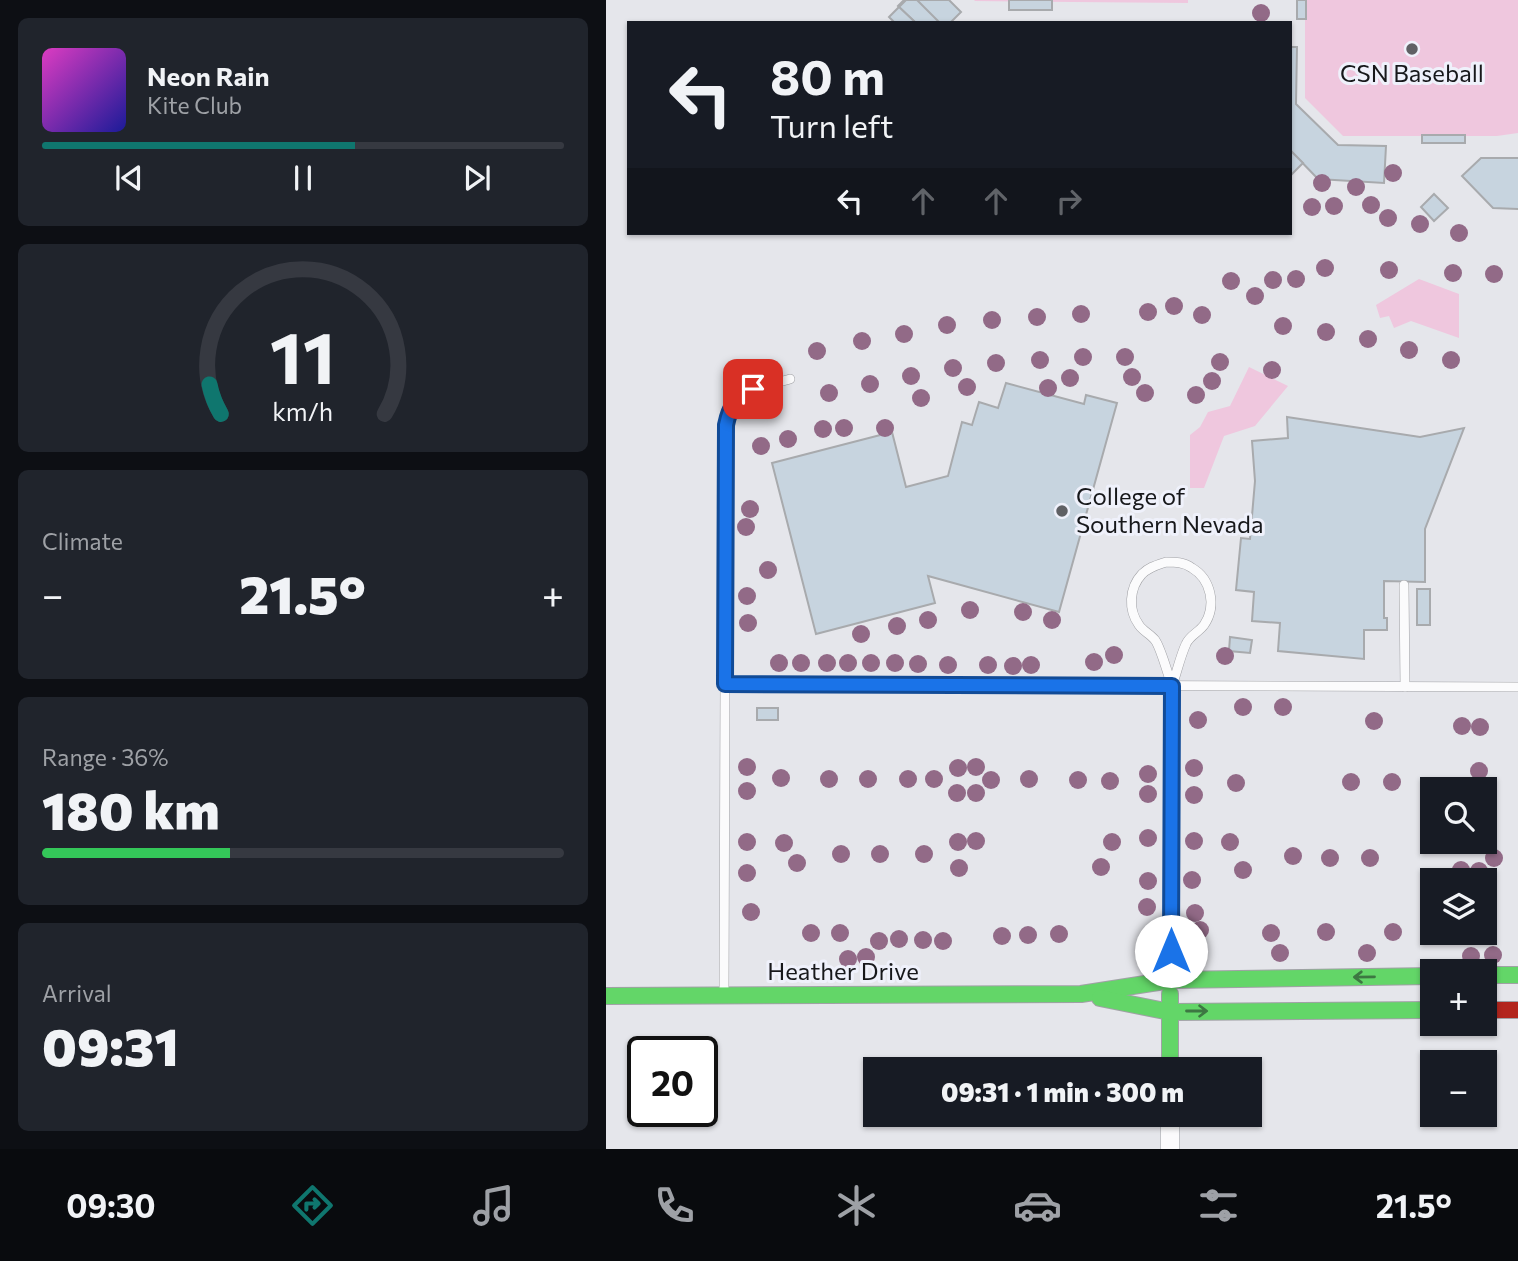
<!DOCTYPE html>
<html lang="en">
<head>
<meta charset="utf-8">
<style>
  body { margin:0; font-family:Commissioner,sans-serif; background:#20242c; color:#f1f3f6; height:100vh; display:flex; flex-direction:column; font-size:26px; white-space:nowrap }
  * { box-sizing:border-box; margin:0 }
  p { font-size:23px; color:#9ea1a6 }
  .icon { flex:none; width:38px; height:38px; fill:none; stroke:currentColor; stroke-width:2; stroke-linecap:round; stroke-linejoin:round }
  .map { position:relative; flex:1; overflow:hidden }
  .side { display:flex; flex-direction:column; gap:18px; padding:18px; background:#0d0f14; width:606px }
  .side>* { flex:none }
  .top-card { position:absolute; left:21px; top:21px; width:665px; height:214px; border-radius:0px; box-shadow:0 2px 5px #0004; background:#171b24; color:#f1f3f6; overflow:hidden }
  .fabs { position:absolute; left:814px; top:777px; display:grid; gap:14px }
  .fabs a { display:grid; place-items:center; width:77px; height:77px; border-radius:0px; background:#171b24; box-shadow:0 2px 5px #0004; font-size:35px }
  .speed { position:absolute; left:21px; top:1036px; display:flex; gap:14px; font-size:35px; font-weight:700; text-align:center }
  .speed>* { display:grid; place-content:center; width:91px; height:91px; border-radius:50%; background:#171b24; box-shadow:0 2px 5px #0004; line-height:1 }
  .speed .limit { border:4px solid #111; border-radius:10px; background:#fff; color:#111 }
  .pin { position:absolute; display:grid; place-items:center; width:60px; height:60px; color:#fff; margin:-30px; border-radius:14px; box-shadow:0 4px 10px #0006 }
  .me { position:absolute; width:77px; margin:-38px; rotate:0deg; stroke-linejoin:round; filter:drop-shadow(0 0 5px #0008) }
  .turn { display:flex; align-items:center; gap:24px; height:147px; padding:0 28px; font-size:32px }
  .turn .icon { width:91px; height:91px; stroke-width:2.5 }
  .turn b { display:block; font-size:49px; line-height:60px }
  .lanes { display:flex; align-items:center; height:66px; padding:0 28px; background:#0003; justify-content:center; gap:35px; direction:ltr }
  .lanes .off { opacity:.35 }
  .big { font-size:52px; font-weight:800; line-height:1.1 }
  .side .widget { flex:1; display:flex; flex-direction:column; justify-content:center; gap:10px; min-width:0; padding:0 24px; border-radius:10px; background:#20242c }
  .side .dial { align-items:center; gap:0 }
  .dial svg { height:182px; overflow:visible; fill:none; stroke:#363941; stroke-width:7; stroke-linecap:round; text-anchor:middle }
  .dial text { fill:#f1f3f6; stroke:none }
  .song { display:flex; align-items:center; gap:21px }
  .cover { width:84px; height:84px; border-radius:10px; background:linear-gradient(135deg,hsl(310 70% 55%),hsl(240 70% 35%)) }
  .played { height:7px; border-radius:4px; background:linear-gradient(90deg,#0f766e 60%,#363941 60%) }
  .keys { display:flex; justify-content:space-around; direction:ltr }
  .heat { display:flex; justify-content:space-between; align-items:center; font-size:38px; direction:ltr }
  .charge { height:10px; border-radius:5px; background:linear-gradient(90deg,#34c759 36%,#363941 0) }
  .trip { position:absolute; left:257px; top:1057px; width:399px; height:70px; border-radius:0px; background:#171b24; box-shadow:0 2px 5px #0004; font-weight:800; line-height:70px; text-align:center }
  .tabs { display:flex; height:112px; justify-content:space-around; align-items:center; background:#090b0e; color:#9ea1a6 }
  .tabs .icon { width:49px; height:49px }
  .tabs .active { color:#0f766e }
  .tabs b { font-size:32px; color:#f1f3f6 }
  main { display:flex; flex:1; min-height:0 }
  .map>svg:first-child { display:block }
</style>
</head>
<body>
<main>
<section class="side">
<div class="widget">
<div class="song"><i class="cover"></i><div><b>Neon Rain</b><p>Kite Club</p></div></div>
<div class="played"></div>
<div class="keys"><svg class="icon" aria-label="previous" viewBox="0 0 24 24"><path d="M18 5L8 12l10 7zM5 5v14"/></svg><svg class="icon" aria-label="pause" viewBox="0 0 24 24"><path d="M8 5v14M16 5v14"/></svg><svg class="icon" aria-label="next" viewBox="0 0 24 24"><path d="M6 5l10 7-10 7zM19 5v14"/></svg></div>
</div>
<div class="widget dial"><svg viewBox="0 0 100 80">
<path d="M14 69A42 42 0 1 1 86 69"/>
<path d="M14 69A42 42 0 0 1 9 56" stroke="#0f766e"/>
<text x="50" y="56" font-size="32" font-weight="700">11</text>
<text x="50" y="72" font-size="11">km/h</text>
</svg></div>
<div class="widget"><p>Climate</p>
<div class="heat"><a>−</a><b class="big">21.5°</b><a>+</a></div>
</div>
<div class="widget"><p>Range · 36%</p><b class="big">180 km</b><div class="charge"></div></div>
<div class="widget"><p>Arrival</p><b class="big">09:31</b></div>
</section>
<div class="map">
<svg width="913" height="1149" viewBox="0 0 913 1149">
  <rect width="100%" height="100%" fill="#e5e6eb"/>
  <g fill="#efc7de">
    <path d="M368,0H582V3L369,1Z"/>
    <path d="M699,0H912V133L891,136H737L699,98Z"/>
    <path d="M813,279L853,294V338L805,321L788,328L783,316L774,318L770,305Z"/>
    <path d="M643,367L682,386L649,426L618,436L598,488H584V435L594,427L602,412L624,406Z"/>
  </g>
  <g fill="#c7d4df" stroke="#a8aaad" stroke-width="2">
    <path d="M298,0H343L355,12L344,23H310L292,6Z"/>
    <path d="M300,0H311L334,23H310L293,7Z"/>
    <rect x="403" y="0" width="43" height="10"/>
    <rect x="691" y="0" width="9" height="19"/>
    <path d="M293,7L310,23H289L283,17Z"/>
    <path d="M684,47H691L690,104L732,145L780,146L778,183L712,179L684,150Z"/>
    <rect x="816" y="135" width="43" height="8"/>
    <path d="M684,150L697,163L685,175L684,174Z"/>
    <path d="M875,158H913V209L887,208L856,176Z"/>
    <path d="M828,194L842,208L828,221L815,207Z"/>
    <path d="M400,383L478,404L480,395L511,403L453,612L322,576L329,603L210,634L166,463L286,432L300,487L342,476L356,422L366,425L373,402L392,408Z"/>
    <path d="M681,417L814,437L858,428L819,529V582L778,581V618H781V630H758V659L672,651L674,623L646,621L648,592L630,590L635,538L644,539L649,481L646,441L682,438Z"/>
    <rect x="811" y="589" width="13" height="36"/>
    <path d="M624,637L646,640L644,653L623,651Z"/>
    <rect x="151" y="708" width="21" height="12"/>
  </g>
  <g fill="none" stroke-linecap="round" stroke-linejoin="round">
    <defs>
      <g id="lane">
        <path d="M560,562C569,562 578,562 586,568C605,579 611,606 598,625C593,632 583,636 580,644C574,657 571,672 566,686C562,675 555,648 549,640C544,634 537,631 533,625C522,610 523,588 536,574C543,567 551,565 560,562Z"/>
        <path d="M798,585L799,687"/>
        <path d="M119,684L120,425C128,389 153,388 184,379"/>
        <path d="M565,978L566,686"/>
        <path d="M118,994L119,684L913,687"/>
      </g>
      <path id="street" d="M564,1149V1115"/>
      <g id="fast">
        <path d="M878,975H913"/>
        <path d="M882,975V1010"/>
        <path d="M564,994V1069"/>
        <path d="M0,996L475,994L565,980L826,976"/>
        <path d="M494,998L564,1012L826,1010"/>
      </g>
      <path id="jam" d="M878,1010H913"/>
    </defs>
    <use href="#lane" stroke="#a0a1a5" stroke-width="10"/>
    <use href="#street" stroke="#a0a1a5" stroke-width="19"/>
    <use href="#fast" stroke="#a0a1a5" stroke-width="18"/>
    <use href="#jam" stroke="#a0a1a5" stroke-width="18"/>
    <use href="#lane" stroke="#fbfbfc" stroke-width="9"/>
    <use href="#street" stroke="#fbfbfc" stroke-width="18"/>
    <use href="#fast" stroke="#63d668" stroke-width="16"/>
    <use href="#jam" stroke="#b3261e" stroke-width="16"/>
  </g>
  <g fill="#926a87">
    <circle cx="655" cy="13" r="9"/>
    <circle cx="787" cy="173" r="9"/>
    <circle cx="716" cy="183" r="9"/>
    <circle cx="750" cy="187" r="9"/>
    <circle cx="765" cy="205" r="9"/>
    <circle cx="728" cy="206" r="9"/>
    <circle cx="706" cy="207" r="9"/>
    <circle cx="782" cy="218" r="9"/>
    <circle cx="814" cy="224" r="9"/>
    <circle cx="853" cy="233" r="9"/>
    <circle cx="719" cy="268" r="9"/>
    <circle cx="783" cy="270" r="9"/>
    <circle cx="847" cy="273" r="9"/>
    <circle cx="888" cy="274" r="9"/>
    <circle cx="690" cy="279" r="9"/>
    <circle cx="667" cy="280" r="9"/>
    <circle cx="625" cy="281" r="9"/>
    <circle cx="649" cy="296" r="9"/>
    <circle cx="568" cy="306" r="9"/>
    <circle cx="542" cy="312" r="9"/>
    <circle cx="475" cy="314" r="9"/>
    <circle cx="596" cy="315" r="9"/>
    <circle cx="431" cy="317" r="9"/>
    <circle cx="386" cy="320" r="9"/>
    <circle cx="341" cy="325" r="9"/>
    <circle cx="677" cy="326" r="9"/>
    <circle cx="720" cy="332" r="9"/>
    <circle cx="298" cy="334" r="9"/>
    <circle cx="762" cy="339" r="9"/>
    <circle cx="256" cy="341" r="9"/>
    <circle cx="803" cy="350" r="9"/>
    <circle cx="211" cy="351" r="9"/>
    <circle cx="477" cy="357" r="9"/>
    <circle cx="519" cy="357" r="9"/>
    <circle cx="434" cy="360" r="9"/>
    <circle cx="845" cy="360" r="9"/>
    <circle cx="614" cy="362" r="9"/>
    <circle cx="390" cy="363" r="9"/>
    <circle cx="347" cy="368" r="9"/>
    <circle cx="666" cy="370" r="9"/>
    <circle cx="305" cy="376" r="9"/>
    <circle cx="526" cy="377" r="9"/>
    <circle cx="464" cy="378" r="9"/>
    <circle cx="606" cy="381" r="9"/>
    <circle cx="264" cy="384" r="9"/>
    <circle cx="361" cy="387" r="9"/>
    <circle cx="442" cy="388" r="9"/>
    <circle cx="223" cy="393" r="9"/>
    <circle cx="539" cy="393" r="9"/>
    <circle cx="590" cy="395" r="9"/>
    <circle cx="315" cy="398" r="9"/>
    <circle cx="238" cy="428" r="9"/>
    <circle cx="279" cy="428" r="9"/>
    <circle cx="217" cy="429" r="9"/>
    <circle cx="182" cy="439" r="9"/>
    <circle cx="155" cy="446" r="9"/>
    <circle cx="144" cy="509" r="9"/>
    <circle cx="140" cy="527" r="9"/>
    <circle cx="162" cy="570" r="9"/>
    <circle cx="141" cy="596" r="9"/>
    <circle cx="364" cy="610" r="9"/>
    <circle cx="417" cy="612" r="9"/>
    <circle cx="322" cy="620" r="9"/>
    <circle cx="446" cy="620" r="9"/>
    <circle cx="142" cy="623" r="9"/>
    <circle cx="291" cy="626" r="9"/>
    <circle cx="255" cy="634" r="9"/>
    <circle cx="508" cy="655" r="9"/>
    <circle cx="619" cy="656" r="9"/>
    <circle cx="488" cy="662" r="9"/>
    <circle cx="173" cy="663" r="9"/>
    <circle cx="195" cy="663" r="9"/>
    <circle cx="221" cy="663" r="9"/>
    <circle cx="242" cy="663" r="9"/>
    <circle cx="265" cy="663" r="9"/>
    <circle cx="289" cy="663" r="9"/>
    <circle cx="312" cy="664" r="9"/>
    <circle cx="342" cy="665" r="9"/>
    <circle cx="382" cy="665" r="9"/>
    <circle cx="425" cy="665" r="9"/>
    <circle cx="407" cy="666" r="9"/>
    <circle cx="637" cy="707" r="9"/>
    <circle cx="677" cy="707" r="9"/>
    <circle cx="592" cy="720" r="9"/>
    <circle cx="768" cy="721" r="9"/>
    <circle cx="856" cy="726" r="9"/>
    <circle cx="874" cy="727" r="9"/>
    <circle cx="141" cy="767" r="9"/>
    <circle cx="370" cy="767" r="9"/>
    <circle cx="352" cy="768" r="9"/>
    <circle cx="588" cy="768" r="9"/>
    <circle cx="873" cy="771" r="9"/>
    <circle cx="542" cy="774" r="9"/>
    <circle cx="175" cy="778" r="9"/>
    <circle cx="223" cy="779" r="9"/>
    <circle cx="262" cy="779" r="9"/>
    <circle cx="302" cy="779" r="9"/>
    <circle cx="328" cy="779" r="9"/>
    <circle cx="423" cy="779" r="9"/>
    <circle cx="385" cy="780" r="9"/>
    <circle cx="472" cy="780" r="9"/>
    <circle cx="504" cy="781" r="9"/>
    <circle cx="745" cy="782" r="9"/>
    <circle cx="786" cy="782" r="9"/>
    <circle cx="630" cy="783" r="9"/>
    <circle cx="141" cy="791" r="9"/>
    <circle cx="351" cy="793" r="9"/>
    <circle cx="370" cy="793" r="9"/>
    <circle cx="542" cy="794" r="9"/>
    <circle cx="588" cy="795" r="9"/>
    <circle cx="542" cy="838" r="9"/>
    <circle cx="370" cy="841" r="9"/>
    <circle cx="588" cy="841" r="9"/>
    <circle cx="141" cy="842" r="9"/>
    <circle cx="352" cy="842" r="9"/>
    <circle cx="506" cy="842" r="9"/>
    <circle cx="624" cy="842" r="9"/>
    <circle cx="178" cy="843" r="9"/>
    <circle cx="235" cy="854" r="9"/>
    <circle cx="274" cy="854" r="9"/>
    <circle cx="318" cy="854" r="9"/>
    <circle cx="687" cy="856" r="9"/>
    <circle cx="724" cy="858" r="9"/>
    <circle cx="764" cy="858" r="9"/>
    <circle cx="888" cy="858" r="9"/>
    <circle cx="191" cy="863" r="9"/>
    <circle cx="495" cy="867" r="9"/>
    <circle cx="353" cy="868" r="9"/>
    <circle cx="637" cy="870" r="9"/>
    <circle cx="855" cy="870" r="9"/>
    <circle cx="873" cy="871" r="9"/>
    <circle cx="141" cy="873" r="9"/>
    <circle cx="586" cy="880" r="9"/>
    <circle cx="542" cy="881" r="9"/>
    <circle cx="541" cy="907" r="9"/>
    <circle cx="145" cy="912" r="9"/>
    <circle cx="589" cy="913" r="9"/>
    <circle cx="594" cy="930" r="9"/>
    <circle cx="720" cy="932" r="9"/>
    <circle cx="787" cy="932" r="9"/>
    <circle cx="205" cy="933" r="9"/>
    <circle cx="234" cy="933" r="9"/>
    <circle cx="665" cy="933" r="9"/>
    <circle cx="453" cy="934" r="9"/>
    <circle cx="422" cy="935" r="9"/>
    <circle cx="396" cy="936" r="9"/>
    <circle cx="293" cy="939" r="9"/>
    <circle cx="317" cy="940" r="9"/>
    <circle cx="273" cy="941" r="9"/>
    <circle cx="337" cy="941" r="9"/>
    <circle cx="674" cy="953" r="9"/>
    <circle cx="761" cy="953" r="9"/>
    <circle cx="887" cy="955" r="9"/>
    <circle cx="865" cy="956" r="9"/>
    <circle cx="260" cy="957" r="9"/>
    <circle cx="242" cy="959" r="9"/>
  </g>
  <defs><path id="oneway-shaft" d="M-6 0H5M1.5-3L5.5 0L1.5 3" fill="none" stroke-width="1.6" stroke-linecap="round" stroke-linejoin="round" transform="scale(1.75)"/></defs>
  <g stroke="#3d7742">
    <use href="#oneway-shaft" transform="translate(758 977) rotate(179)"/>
    <use href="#oneway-shaft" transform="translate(591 1011)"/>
  </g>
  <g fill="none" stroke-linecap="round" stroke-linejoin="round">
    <defs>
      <path id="route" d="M147,389C130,399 124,405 120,425L119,684L566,686L565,951"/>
    </defs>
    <use href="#route" stroke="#114b97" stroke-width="18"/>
    <use href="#route" stroke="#1a73e8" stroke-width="12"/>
  </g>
  <g fill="#5f6064" stroke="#eff1fb" stroke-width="2.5">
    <circle cx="806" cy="49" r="7"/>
    <circle cx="456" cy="511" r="7"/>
  </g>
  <g text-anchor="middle" stroke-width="6" stroke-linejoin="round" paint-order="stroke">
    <g font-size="24" fill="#17181b" stroke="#eff1fb">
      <text x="806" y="82">CSN Baseball</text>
      <text x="470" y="505" text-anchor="start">College of<tspan x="470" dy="28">Southern Nevada</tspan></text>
    </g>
    <g font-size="24" fill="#17181b" stroke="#eff1fb">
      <text x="237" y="980">Heather Drive</text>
    </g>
  </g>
</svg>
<div class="fabs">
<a><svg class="icon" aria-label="search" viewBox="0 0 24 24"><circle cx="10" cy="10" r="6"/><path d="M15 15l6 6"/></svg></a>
<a><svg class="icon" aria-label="layers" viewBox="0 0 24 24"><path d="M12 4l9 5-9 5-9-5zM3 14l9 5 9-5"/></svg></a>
<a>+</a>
<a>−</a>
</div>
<div class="speed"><div class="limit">20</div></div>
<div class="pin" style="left:147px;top:389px;background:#d93025"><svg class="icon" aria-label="arrive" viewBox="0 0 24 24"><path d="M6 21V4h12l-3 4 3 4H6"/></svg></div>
<svg class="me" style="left:565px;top:951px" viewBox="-20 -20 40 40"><circle r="19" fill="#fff"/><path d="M0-13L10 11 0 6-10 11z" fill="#1a73e8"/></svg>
<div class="trip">09:31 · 1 min · 300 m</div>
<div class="top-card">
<div class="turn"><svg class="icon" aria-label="left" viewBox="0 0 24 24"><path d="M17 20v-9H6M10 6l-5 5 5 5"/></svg><div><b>80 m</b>Turn left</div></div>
<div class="lanes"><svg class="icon" aria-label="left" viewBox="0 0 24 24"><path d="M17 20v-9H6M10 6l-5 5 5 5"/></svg><svg class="icon off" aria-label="ahead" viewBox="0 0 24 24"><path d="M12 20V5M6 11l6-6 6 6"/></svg><svg class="icon off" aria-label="ahead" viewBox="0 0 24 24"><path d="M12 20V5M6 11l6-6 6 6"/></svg><svg class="icon off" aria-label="right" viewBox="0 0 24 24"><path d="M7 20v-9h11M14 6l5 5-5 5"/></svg></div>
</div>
</div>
</main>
<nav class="tabs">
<b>09:30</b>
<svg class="icon active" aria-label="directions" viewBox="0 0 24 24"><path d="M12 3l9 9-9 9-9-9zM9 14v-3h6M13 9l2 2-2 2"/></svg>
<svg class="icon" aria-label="music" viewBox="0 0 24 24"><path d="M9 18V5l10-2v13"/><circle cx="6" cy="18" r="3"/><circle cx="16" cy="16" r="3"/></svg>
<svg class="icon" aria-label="phone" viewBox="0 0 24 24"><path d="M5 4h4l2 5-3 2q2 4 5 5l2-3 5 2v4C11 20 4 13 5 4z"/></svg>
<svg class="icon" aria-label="climate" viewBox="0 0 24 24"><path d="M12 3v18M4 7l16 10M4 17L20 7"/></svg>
<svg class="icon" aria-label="car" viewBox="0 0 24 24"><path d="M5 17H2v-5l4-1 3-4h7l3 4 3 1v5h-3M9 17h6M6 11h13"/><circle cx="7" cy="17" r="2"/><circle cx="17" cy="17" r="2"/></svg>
<svg class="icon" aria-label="filters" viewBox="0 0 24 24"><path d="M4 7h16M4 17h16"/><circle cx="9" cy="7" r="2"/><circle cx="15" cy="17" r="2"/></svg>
<b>21.5°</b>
</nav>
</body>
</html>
